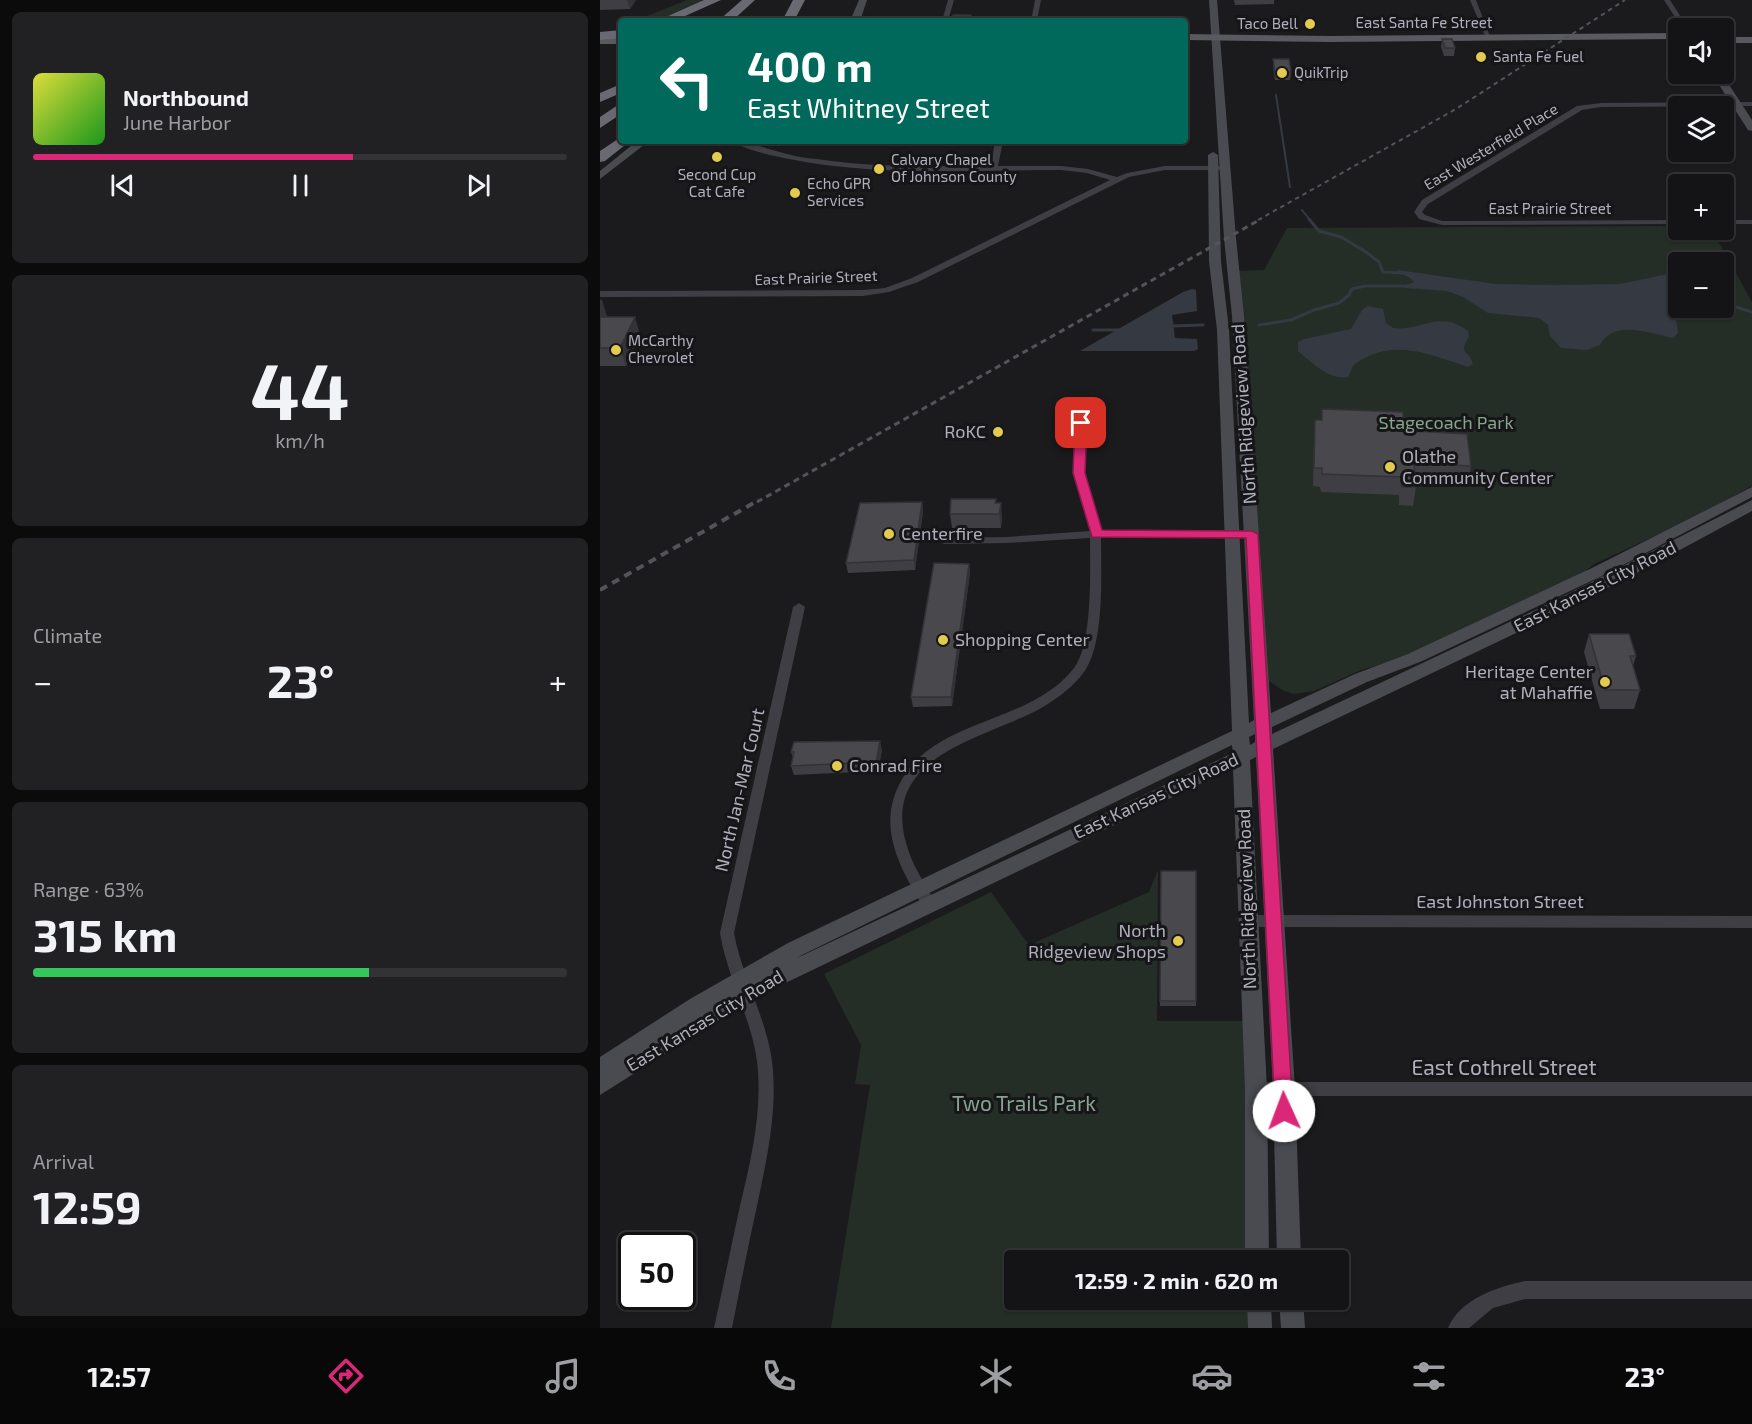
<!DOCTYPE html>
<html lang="en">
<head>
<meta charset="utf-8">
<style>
  body { margin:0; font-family:"Exo 2",sans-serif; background:#212123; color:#f1f3f6; height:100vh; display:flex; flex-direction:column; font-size:22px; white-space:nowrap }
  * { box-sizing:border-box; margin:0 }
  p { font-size:20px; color:#9d9ea1 }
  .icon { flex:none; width:33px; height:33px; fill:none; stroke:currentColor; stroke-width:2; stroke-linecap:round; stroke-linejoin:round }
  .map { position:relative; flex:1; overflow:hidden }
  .side { display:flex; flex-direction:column; gap:12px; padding:12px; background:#0b0b0c; width:600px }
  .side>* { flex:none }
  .top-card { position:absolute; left:18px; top:18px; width:570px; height:126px; border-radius:6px; box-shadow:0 2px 4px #0004,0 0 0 2px #333335; background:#00695c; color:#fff; overflow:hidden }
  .fabs { position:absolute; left:1068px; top:18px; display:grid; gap:12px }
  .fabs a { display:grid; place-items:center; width:66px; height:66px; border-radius:6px; background:#141416; box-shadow:0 2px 4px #0004,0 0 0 2px #333335; font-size:30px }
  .speed { position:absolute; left:18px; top:1232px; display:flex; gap:12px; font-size:30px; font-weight:700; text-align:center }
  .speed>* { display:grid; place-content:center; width:78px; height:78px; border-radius:50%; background:#141416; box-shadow:0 2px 4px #0004,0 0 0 2px #333335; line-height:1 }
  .speed .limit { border:3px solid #111; border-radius:9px; background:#fff; color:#111 }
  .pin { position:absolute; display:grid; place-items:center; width:51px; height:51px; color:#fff; margin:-26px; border-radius:12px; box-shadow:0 3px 9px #0006 }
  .me { position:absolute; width:66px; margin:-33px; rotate:358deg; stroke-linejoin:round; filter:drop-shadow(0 0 4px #0008) }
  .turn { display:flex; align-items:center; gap:21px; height:126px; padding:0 30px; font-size:27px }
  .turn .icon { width:78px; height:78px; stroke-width:2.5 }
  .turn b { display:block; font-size:42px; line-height:51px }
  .big { font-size:45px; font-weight:700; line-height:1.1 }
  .side .widget { flex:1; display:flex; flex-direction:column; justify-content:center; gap:9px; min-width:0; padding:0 21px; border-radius:9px; background:#212123 }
  .side .dial { align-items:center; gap:0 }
  .dial b { font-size:78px; line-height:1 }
  .song { display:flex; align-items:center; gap:18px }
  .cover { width:72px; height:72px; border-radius:9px; background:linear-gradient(135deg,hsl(60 70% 55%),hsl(120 70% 35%)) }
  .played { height:6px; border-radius:3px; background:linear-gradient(90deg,#db2777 60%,#333335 60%) }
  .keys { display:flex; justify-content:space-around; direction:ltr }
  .heat { display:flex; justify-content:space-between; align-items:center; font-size:33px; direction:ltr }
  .charge { height:9px; border-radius:4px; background:linear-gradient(90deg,#34c759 63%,#333335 0) }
  .trip { position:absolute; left:404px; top:1250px; width:345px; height:60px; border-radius:6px; background:#141416; box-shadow:0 2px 4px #0004,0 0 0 2px #333335; font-weight:700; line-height:60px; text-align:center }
  .tab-bar { display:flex; height:96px; justify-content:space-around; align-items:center; background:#080809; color:#9d9ea1 }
  .tab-bar .icon { width:42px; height:42px }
  .tab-bar .current { color:#db2777 }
  .tab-bar b { font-size:27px; color:#f1f3f6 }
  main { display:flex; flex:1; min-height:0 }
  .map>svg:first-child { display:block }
</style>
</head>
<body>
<main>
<section class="side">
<div class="widget">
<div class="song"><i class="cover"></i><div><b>Northbound</b><p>June Harbor</p></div></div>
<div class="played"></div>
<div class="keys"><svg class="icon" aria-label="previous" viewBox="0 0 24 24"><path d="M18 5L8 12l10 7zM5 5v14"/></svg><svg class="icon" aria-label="pause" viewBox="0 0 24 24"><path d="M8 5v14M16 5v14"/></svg><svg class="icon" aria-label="next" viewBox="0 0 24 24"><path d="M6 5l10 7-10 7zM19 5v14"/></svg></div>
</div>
<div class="widget dial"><b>44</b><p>km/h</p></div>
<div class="widget"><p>Climate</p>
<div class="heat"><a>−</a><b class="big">23°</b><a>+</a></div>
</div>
<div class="widget"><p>Range · 63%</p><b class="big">315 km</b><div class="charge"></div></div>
<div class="widget"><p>Arrival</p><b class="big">12:59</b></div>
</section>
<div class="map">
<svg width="1152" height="1328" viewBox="0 0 1152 1328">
  <rect width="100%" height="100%" fill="#1b1b1d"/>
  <g fill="#252d27" fill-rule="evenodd">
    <path d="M87,0H110L58,21L37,20Z"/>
    <path d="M1078,226V230H1112L1152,302V486L1090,520L994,564L978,577L801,659L761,670L714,691L694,694L684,691L669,681L666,674L637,271L664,270L687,228ZM1078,262H1124V308H1078Z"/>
    <path d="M558,870L557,1021H645L649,1260H414V1299H650L651,1328H231L270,1085L255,1084L261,1045L224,974L391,892L429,945L549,892Z"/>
  </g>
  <g fill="#343942">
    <path d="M798,270L896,284L954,285L1020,284L1077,272L1078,282L1074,283L1073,299L1078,333L1073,338C1049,333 1014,319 1000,345L987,350L961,348L950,336L948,325L939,318L888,313L863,297L847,291L805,288L806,285L814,282L809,277L795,272Z"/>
    <path d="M592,289L596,290L597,311L572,315L575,338L597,339L598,349L594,351H480L583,292Z"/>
    <path d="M768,306L783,309L786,323L793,328C821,332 839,309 868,331L869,336C858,357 868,347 873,364L868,367C829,354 793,337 755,364C751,367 751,373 748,377C730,381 711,362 698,351V342L704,339L751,329L762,310Z"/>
  </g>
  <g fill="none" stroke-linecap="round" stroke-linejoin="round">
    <g stroke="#343942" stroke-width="2">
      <path d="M676,95L690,187"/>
      <path d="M702,210L710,220"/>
    </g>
    <g stroke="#343942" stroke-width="3">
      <path d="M709,219L719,231L741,237L766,252L779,262L783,272L802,273"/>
      <path d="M1124,295L1133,306L1152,312"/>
      <path d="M659,325L691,320L714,310L739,303L749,295L752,289L765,286H810"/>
      <path d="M571,326L603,325"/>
      <path d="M493,330H519"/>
    </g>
    <g fill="#3e3e44" fill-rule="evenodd">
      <path d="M348,0H354L348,21H342Z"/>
      <path d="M435,0H441L437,21H431Z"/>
      <path d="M870,0H876L891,39L886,38Z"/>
      <path d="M1064,0H1070L1088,28H1082Z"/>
      <path d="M1152,102V106L1001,107L982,110L828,204L822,212L825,215L842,221L1078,220V224L842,225L819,219L814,212L822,200L977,106L1001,103Z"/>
      <path d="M132,141C148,141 161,147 176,151C189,155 203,158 217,159C274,168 333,166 391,166L395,141H403L398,166H461L488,169L517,177L527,173L565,166H625L629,168L625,170H565L529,177L318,282L289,292L263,296L0,297V291L263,290L285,288L312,278L510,180L487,173L461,170C370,170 279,177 189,159C171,155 147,151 132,141Z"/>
      <rect x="1124" y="220" width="28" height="4"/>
      <path d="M481,420L486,423L484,473L500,522L501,531H652L657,534L652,537H501C501,573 505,643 484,672C473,687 458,698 443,707C387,739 281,753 306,843C312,866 325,883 336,904L334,908L329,910L324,908C301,870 277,829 299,785C332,717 429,726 474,668C493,643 490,570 490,538L406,543L344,544L339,541L344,538L406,537L490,531V522L474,473L476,423Z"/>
      <path d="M199,603L205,607L134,933C142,977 166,1017 172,1061C178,1110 167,1158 157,1206C148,1247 140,1287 132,1328H114C123,1287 131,1247 140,1206C151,1159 163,1110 157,1061C151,1017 127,977 120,933L193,607Z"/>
      <path d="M648,915L1152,916V928L648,927L643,925L641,921L643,917Z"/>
      <path d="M656,1082H1152V1096H656L651,1094L648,1089L651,1084Z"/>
      <path d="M925,1281H1152V1299H925L893,1308L869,1328H848C860,1299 897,1287 925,1281Z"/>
    </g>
    <g fill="#4a4b51" fill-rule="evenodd">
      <path d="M259,0H267L260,21H250Z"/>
      <path d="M609,0H617L636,238L644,316L671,713L755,674L808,654L994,567L1152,487V497L1004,575L820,662L767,682L672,727V734L948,604L1152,500V511L1054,564L960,612L673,749L695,1089L701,1260H677L673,1089L656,757L650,760L667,1089L669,1260H645V1089L633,768L152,999L0,1095V1057L90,999L188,943L632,731L617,330L609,261L608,155L613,152L618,155L621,261L629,330L649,723L654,720L632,316L624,238ZM655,734V742L650,745L649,737ZM632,745L633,753L197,958L202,955Z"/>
      <path d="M1112,74H1122L1152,120V131L1148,130Z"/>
      <path d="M37,141H49L0,179V171Z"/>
      <path d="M647,1299H671L672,1328H648Z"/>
      <path d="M679,1299H703L705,1328H681Z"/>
    </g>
    <g fill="#595960" fill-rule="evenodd">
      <path d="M1078,33V39L729,42L585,40V34L729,36Z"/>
      <rect x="1124" y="37" width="28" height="6"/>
      <rect x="0" y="38" width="21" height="6"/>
    </g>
    <g fill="#696972" fill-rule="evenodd">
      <path d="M104,0H121L74,21H57Z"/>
      <path d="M142,0H155L132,21H118Z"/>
      <path d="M193,0H205L194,21H182Z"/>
      <path d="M21,30V38L0,40V32Z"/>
      <path d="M21,84V93L0,102V93Z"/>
      <path d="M21,103V114L0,128V117Z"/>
      <path d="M21,137V141H30L5,161L0,162V151Z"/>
    </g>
    <path stroke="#53545a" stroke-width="2" stroke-dasharray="4.5 4" stroke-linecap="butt" d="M658,220L856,109L1025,0"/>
    <path stroke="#53545a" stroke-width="3" stroke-dasharray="6 4.5" stroke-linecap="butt" d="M157,502L661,219"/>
    <path stroke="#53545a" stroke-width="4" stroke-dasharray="8 6" stroke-linecap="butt" d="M0,590L159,500"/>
  </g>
  <g fill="#3f3e42">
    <path d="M0,0H36L30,9L0,10Z"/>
    <path d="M634,0H674V4L635,5Z"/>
    <path d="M842,39L855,48L854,56H844L841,47Z"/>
    <path d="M673,59L691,72L690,80H675L673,66Z"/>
    <path d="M0,299L7,317L40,334L26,366H0Z"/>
    <path d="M722,409L804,428L813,431L871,466L868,484L815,482L816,487L813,506L799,505V495L721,492L720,487L713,486L714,438L715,420H721Z"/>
    <path d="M322,502L323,512L315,570L248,573L246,563Z"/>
    <path d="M396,503L402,517L401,528H352L350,514Z"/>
    <path d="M369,564L370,573L352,706L313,707L311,697Z"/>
    <path d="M989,634L1036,656L1033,666L1040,690L1034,709H1000L984,652Z"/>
    <path d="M282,750L278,771L194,775L191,766L193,758L191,752Z"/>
    <path d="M561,871H596V1006H560Z"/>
  </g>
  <g fill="#333236">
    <path d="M27,0H36L30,9Z"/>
    <path d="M2,299L7,317L0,331V303Z"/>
    <path d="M35,317L40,334L26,366L20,348Z"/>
    <path d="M322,502L323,512L315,570L314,560Z"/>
    <path d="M401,503L402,517L401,528L399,514Z"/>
    <path d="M369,564L370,573L352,706L351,697Z"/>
    <path d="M280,741L282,750L278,771L276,762Z"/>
  </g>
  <g fill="#49484d" stroke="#333236" stroke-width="1.5">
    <path d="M353,15H371L370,21H351Z"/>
    <path d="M842,39H852L855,48H845Z"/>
    <path d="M673,59H689L691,72H675Z"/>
    <path d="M0,317H35L20,348H0Z"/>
    <path d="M722,409L803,412L804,428H813V431L867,434L871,466L814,463L816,487H802L801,477L722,474V468H714L715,420H722Z"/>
    <path d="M351,499H396L395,503H401L399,514H350Z"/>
    <path d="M322,502L314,560L246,563L260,503Z"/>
    <path d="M334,563L369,564L351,697H311Z"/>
    <path d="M989,634H1029L1036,656H1030L1040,690H1005Z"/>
    <path d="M280,741L276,762L191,766L194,752H191L194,742Z"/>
    <path d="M561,871H596V1001H560Z"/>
  </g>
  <path fill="#db2777" stroke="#8e194d" stroke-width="1.5" d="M481,420L487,423L485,473L502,530L652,531L658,534L693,1111L691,1117L684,1119L678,1117L675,1111L646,538L492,537L473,473L475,423Z"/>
  <g fill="#e2cb4e" stroke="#161618" stroke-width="2">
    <circle cx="710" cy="24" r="6"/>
    <circle cx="881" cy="57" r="6"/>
    <circle cx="682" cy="73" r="6"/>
    <circle cx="117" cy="157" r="6"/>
    <circle cx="279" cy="169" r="6"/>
    <circle cx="195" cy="193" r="6"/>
    <circle cx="16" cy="350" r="6"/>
    <circle cx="398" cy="432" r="6"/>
    <circle cx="790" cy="467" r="6"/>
    <circle cx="289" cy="534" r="6"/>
    <circle cx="343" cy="640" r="6"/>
    <circle cx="1005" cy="682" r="6"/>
    <circle cx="237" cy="766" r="6"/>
    <circle cx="578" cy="941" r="6"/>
  </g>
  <g text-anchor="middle" stroke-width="6" stroke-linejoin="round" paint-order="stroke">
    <g font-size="15" fill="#afb0bb" stroke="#161618">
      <text x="824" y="28">East Santa Fe Street</text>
      <text transform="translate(891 147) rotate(-31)" y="5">East Westerfield Place</text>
      <text x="950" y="214">East Prairie Street</text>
      <text transform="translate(216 278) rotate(-2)" y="5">East Prairie Street</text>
    </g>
    <g font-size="15" fill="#afb0bb" stroke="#161618" text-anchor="start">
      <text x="698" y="29" text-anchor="end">Taco Bell</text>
      <text x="893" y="62">Santa Fe Fuel</text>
      <text x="694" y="78">QuikTrip</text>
      <text x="291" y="165">Calvary Chapel<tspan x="291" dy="17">Of Johnson County</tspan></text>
      <text x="117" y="180" text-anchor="middle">Second Cup<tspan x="117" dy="17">Cat Cafe</tspan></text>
      <text x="207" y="189">Echo GPR<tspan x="207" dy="17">Services</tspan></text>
      <text x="28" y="346">McCarthy<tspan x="28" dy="17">Chevrolet</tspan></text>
    </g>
    <g font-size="18" fill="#afb0bb" stroke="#161618">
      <text transform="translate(644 414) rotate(-94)" y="6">North Ridgeview Road</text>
      <text transform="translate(995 587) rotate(-27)" y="6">East Kansas City Road</text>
      <text transform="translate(140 790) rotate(-77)" y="6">North Jan-Mar Court</text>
      <text transform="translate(556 796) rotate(-25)" y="6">East Kansas City Road</text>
      <text transform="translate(647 899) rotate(-92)" y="6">North Ridgeview Road</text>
      <text x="900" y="908">East Johnston Street</text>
      <text transform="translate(105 1021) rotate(-31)" y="6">East Kansas City Road</text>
    </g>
    <g font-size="18" fill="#88a48f" stroke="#161618">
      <text x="846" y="429">Stagecoach Park</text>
    </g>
    <g font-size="18" fill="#afb0bb" stroke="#161618" text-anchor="start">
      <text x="386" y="438" text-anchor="end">RoKC</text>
      <text x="802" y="463">Olathe<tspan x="802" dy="21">Community Center</tspan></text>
      <text x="301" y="540">Centerfire</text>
      <text x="355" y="646">Shopping Center</text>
      <text x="993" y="678" text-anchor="end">Heritage Center<tspan x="993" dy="21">at Mahaffie</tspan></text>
      <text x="249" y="772">Conrad Fire</text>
      <text x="566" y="937" text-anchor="end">North<tspan x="566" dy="21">Ridgeview Shops</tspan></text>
    </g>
    <g font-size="21" fill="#afb0bb" stroke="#161618">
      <text x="904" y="1075">East Cothrell Street</text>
    </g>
    <g font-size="21" fill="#88a48f" stroke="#161618">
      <text x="424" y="1111">Two Trails Park</text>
    </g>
  </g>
</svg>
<div class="fabs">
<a><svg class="icon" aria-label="sound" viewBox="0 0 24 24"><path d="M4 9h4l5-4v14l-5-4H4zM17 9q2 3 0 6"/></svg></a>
<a><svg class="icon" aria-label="layers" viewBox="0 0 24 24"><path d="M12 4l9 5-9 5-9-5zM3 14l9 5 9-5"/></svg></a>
<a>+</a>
<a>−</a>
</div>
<div class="speed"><div class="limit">50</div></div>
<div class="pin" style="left:481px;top:423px;background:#d93025"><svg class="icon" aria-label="arrive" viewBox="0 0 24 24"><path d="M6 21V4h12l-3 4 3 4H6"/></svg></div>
<svg class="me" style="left:684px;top:1111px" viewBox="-20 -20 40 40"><circle r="19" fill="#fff"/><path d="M0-13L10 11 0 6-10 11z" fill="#db2777"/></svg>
<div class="trip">12:59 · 2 min · 620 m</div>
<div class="top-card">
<div class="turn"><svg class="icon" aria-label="left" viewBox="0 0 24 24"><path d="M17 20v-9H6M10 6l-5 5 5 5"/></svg><div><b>400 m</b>East Whitney Street</div></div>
</div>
</div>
</main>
<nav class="tab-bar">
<b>12:57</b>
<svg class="icon current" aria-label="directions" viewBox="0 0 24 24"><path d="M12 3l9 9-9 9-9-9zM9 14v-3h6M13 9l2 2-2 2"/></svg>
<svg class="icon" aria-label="music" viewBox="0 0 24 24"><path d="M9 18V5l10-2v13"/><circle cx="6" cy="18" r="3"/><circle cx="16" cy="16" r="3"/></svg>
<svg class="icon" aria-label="phone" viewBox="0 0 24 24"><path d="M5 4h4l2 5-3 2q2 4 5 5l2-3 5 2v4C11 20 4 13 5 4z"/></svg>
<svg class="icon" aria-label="climate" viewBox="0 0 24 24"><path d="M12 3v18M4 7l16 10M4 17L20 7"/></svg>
<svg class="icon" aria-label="car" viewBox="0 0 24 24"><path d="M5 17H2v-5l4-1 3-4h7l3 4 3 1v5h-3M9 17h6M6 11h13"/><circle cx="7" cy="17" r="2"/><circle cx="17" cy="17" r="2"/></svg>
<svg class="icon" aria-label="filters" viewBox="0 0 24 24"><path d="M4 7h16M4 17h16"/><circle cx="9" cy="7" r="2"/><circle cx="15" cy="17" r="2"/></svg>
<b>23°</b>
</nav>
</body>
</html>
